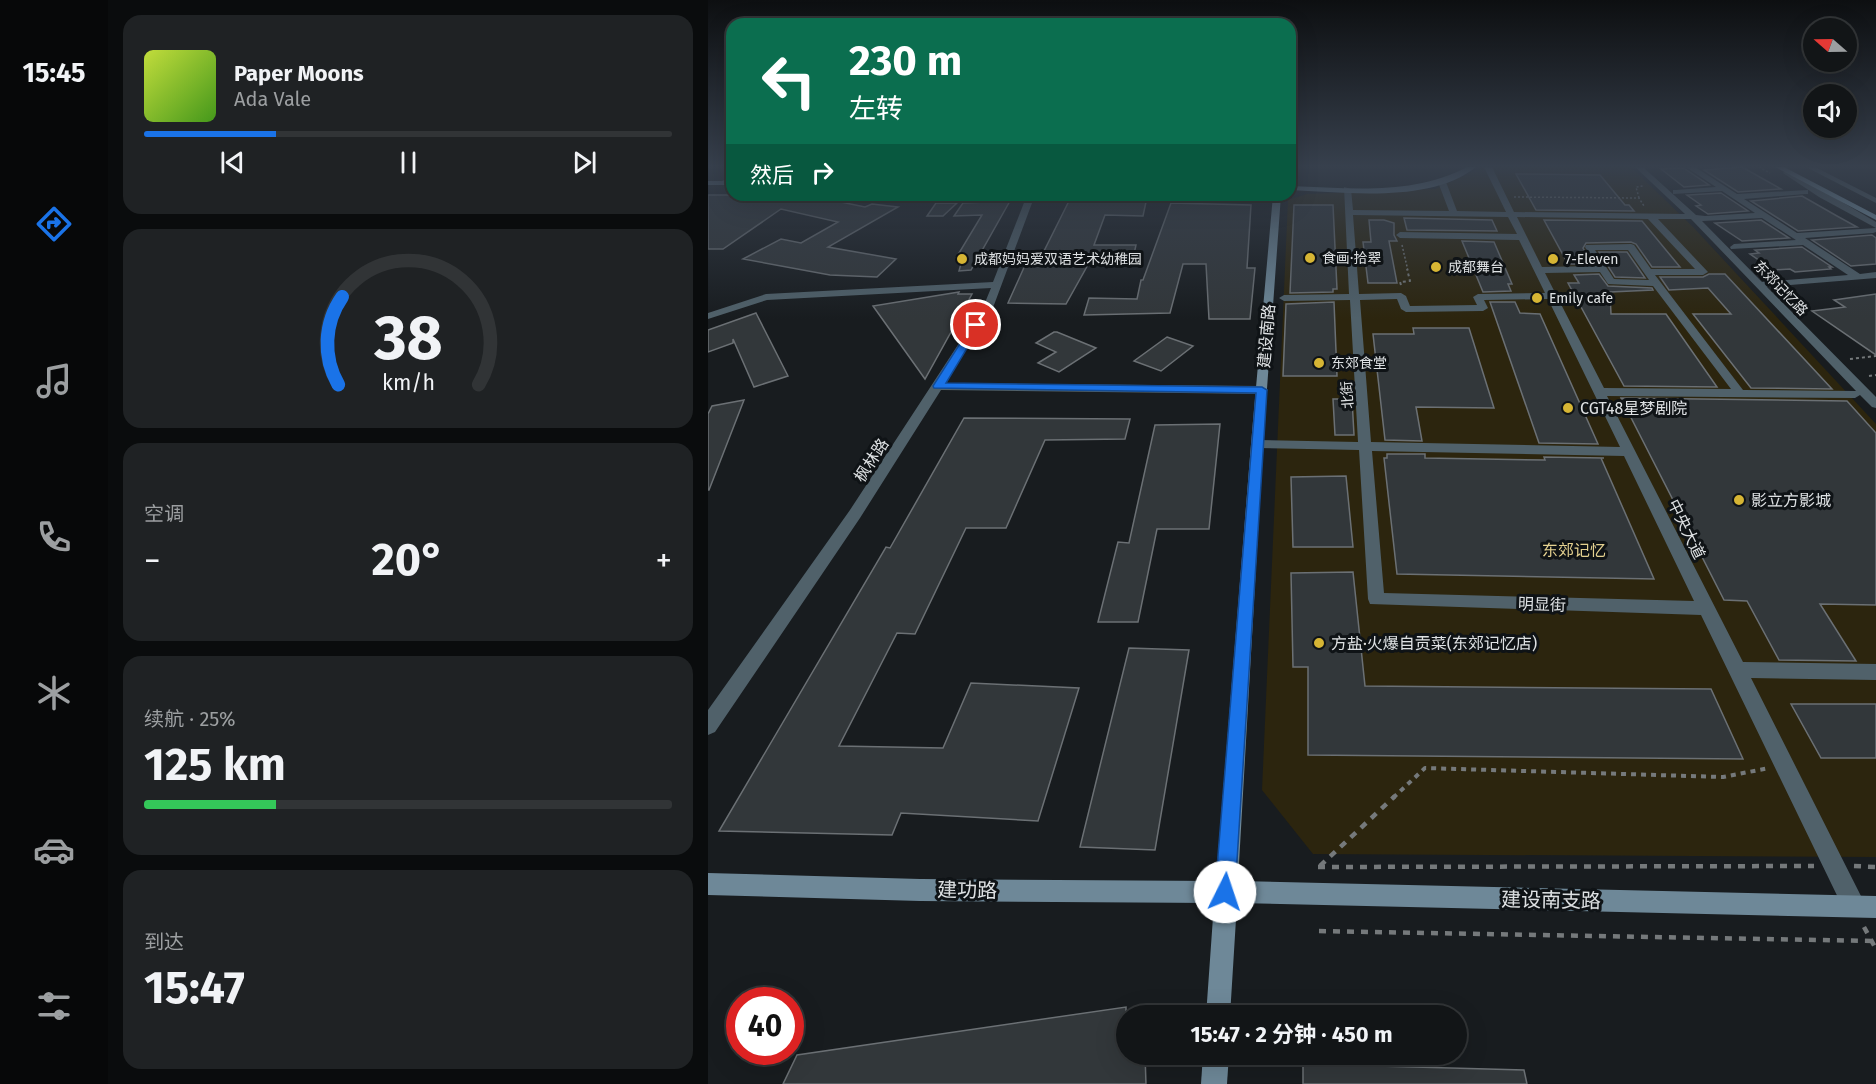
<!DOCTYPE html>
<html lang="zh">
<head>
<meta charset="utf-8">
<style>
  body { margin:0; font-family:"Fira Sans","Noto Sans SC",sans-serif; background:#1f2224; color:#f1f3f6; height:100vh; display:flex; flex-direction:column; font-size:22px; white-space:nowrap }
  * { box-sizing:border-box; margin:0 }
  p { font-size:20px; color:#9c9fa1 }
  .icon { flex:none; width:33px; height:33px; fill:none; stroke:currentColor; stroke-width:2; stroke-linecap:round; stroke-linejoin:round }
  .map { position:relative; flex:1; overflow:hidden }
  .side { display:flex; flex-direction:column; gap:15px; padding:15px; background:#0a0c0d; width:600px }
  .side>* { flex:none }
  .top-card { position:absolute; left:18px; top:18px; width:570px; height:183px; border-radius:18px; box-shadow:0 6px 24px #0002,0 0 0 2px #313436; background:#0b6e4f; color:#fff; overflow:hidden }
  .needle { width:39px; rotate:290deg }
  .fabs { position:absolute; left:1095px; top:18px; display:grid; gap:12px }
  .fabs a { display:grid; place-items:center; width:54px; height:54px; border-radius:50%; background:#121517; box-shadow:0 6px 24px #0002,0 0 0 2px #313436; font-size:30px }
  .speed { position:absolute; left:18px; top:987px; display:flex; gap:12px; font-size:30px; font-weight:700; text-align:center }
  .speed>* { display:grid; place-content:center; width:78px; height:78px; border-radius:50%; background:#121517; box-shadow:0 6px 24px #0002,0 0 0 2px #313436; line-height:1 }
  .speed .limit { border:9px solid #d22; background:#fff; color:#111 }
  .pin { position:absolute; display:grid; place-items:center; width:51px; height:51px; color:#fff; margin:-26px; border:3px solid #fff; border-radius:50%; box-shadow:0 2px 6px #0007 }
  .me { position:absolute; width:66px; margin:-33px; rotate:4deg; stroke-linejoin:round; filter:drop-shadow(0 0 4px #0008) }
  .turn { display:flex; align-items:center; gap:21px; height:126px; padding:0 24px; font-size:27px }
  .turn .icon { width:78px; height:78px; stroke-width:2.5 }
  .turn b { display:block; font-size:42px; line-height:51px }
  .then { display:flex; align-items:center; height:57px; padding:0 24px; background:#0003; gap:12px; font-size:22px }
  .big { font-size:45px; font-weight:700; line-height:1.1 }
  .side .card { flex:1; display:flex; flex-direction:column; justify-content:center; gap:9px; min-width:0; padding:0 21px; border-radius:18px; background:#1f2224 }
  .side .dial { align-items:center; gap:0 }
  .dial svg { height:156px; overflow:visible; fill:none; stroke:#313436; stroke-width:7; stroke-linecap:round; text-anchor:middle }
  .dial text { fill:#f1f3f6; stroke:none }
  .song { display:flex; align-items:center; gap:18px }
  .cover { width:72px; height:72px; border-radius:9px; background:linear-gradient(135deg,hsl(70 70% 55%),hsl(100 70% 35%)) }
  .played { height:6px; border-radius:3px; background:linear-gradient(90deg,#1a73e8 25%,#313436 25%) }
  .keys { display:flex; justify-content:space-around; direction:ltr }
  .heat { display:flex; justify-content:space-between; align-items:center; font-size:33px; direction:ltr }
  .charge { height:9px; border-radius:4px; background:linear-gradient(90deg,#34c759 25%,#313436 0) }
  .trip { position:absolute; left:408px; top:1005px; width:351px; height:60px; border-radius:30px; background:#121517; box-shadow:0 6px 24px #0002,0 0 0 2px #313436; font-weight:700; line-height:60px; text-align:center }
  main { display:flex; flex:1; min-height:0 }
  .dock { display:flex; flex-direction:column; width:108px; justify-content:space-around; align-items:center; background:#070809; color:#9c9fa1 }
  .dock .icon { width:42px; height:42px }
  .dock .selected { color:#1a73e8 }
  .dock b { font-size:27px; color:#f1f3f6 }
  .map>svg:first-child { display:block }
</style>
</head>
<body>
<main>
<nav class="dock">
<b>15:45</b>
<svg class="icon selected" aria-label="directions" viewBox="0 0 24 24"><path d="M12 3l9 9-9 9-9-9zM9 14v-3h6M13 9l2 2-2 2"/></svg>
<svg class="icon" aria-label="music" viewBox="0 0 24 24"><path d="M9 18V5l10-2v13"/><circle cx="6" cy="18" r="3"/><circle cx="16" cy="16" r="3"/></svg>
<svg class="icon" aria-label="phone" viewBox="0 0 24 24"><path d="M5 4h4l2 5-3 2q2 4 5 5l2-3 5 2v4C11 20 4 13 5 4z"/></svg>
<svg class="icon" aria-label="climate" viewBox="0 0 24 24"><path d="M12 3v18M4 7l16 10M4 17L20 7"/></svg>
<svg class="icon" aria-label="car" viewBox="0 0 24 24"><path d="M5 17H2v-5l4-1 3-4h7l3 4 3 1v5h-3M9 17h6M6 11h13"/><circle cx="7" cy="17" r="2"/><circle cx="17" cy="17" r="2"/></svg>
<svg class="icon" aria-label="filters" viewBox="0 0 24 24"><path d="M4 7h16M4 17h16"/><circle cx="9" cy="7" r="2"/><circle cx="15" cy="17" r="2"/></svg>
</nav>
<section class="side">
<div class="card">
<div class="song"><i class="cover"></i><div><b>Paper Moons</b><p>Ada Vale</p></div></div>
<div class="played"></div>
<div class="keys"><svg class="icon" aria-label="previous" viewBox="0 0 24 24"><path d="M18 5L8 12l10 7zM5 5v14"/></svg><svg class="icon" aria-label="pause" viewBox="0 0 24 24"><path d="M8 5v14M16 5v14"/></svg><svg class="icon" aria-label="next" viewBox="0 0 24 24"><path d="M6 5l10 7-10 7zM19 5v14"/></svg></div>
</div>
<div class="card dial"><svg viewBox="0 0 100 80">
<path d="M14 69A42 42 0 1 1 86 69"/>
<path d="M14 69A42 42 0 0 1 16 24" stroke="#1a73e8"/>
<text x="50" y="56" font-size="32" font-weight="700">38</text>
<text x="50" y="72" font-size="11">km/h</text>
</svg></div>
<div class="card"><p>空调</p>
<div class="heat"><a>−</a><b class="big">20°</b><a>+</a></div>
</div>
<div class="card"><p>续航 · 25%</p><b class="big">125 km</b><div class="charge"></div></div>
<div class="card"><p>到达</p><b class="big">15:47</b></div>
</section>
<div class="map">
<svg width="1168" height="1084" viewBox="0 0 1168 1084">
  <rect width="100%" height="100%" fill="#181c1f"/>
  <path fill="#2c250e" d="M775,167H923L986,228L1168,424V857L605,854L554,790L580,200L599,194L727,189Z"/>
  <g fill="#32373a" stroke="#6b7074" stroke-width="1.5">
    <path d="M1034,167L1073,189L1030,192L996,170Z"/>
    <path d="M976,168L977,169L1001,185L976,187L953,169Z"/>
    <path d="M808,174L892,175L917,205H921L926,211L828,210Z"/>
    <path d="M1013,193L1040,211L1000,214L988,206L993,205L979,195Z"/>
    <path d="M0,195H99L157,207L164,204L190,207L120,247L188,259L169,277L122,275L35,259L73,239L93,243L130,222L73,209L15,249H0Z"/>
    <path d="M1094,196L1129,216L1149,227L1090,231L1043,201Z"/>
    <path d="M302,201L263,270L251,271L254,260L248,258L274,215L246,216L255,203Z"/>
    <path d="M361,201L438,202L435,216L397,215L386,245H428L424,263H381L358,304L300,303L318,263H330Z"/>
    <path d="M228,203H249L235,216H219Z"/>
    <path d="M463,203L543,205L539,268H547L542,319H501L498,264H475L462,313L376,315L381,298L429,299L433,280H435Z"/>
    <path d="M586,205H625L629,289H625V292L582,293Z"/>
    <path d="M696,218L784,220L789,231L699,230Z"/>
    <path d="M661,220H676L686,223V235L689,241H681L689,283H660L655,242H663Z"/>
    <path d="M836,220L934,221L972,267H944L928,244L923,242L878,243L875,248L884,264H860Z"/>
    <path d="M1053,220L1081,238L1034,241L1007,223Z"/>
    <path d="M1164,235L1168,238V264L1143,266L1104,240Z"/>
    <path d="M754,241L786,242L804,284H800L803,291L775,292Z"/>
    <path d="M1094,247L1124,267H1121L1123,269L1087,272L1082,269L1065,270L1042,254L1051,253L1047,250Z"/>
    <path d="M891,252H919L937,278L907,277Z"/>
    <path d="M891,274L900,286L944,288L945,290L902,292L903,314H958L1009,387L916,386L860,283H871L866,275Z"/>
    <path d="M1001,274H1017L1124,389L1043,388L985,314H1023L1000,288L961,290L952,277H995Z"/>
    <path d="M251,292L250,294H264L217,379L165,306Z"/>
    <path d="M1168,294V355L1104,311L1137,307L1126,300Z"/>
    <path d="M626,302L629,376H575L578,304Z"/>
    <path d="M782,302H807L812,313L832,314L890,444L831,443Z"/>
    <path d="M48,313L80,376L46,387L25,339V343L0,352V330Z"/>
    <path d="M705,328H761L786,408L708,407L714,441L677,440L665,334H706Z"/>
    <path d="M346,332H349L388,348L351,372L330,363L348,352L328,343Z"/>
    <path d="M459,337L485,346L453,371L426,361Z"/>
    <path d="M913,398L1139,401L1168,433V605L1112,604L1148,661L1071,660L1039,601L1016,600Z"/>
    <path d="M625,399H644L646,435H627Z"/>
    <path d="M36,400L1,490H0V414L4,406Z"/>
    <path d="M256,418L422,419L417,439L337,440L298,528H258L207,634L189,633L131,746L235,748L263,683L371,688L330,821L193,813L184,835L11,831L178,547L182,548Z"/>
    <path d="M512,424L501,529H449L430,622H390L410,542L421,543L447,425Z"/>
    <path d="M679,454H717V458L837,460L836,457L896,458H893L946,579L689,574L676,458H679Z"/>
    <path d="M638,476L645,547H585L583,477Z"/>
    <path d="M645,572L657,686L1003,689L1035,759L600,755V667H585L583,573Z"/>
    <path d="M421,648L481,650L447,850L372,847Z"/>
    <path d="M1083,704H1168V758H1113Z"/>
    <path d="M418,1007V1054H437L438,1084H75L89,1055Z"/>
    <path d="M595,1064L816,1070L819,1084H595Z"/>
  </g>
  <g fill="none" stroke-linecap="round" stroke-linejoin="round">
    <g stroke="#75797b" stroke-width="1.5" stroke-dasharray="2 2" stroke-linecap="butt">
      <path d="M1051,167L1062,173"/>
      <path d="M806,197L931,198L936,206"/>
      <path d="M931,198L928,187L935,186"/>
      <path d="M694,245L700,271"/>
    </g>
    <g stroke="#75797b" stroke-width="2" stroke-dasharray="3 3" stroke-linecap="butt">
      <path d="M693,285L692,282L702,281L699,269"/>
      <path d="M1142,359L1168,356"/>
      <path d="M1161,376L1168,375"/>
    </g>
    <path stroke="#75797b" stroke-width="4" stroke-dasharray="5 5" stroke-linecap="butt" d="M685,798L717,768L1015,777L1061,768"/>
    <g stroke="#75797b" stroke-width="4.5" stroke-dasharray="7 7" stroke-linecap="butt">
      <path d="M612,866L687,796"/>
      <path d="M1146,866L1168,867"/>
      <path d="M610,867L1106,866"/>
      <path d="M1156,927L1168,949"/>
      <path d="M611,931L1168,941"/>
    </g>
    <g fill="#50616a" fill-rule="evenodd">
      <path d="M776,167H784L806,212L977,214L927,167H935L988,215L997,216L1047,213L1014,191L965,194V190H968L1008,187L978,167H987L1029,194L1100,190V194H1097L1036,199L1089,233L1168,228V232L1165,233L1097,238L1152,274L1168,272V278L1059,287L1168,397V408L1164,407L1152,395L1147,398L899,396L1035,662L1168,664V680L1043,678L1154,898L1157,906L1154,914L1146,917L1138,914L993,615L662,604L660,599L651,450L549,448L543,444L549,440L650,442L642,300L576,301L571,298L576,295L641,294L636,187L643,189L645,210L741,211L730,182L734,180L738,182L749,211L798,212ZM645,215L800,217L809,234L692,232L688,235L692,238L811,240L837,293L770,294L765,297L769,305L702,306L698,296L693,293L651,294ZM809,217L940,219L987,269H943L926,245L923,244L878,245L877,247L888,266L834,267ZM1054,218L1088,240L1026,244L1022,247L1023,249L1095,245L1140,275L1054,282L994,221ZM950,219H983L1148,391L1035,390L947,275H995L1000,272ZM887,250H920L941,280L906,279ZM892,272L900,284L945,286L1023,389L896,388L837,273ZM689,299L693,309L698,312L775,311L780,308L776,300L840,299L912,447L663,442L652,300ZM664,451L916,456L986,601L676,593Z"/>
      <path d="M1098,167H1107L1168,198V203Z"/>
      <path d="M1078,169L1168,222V228L1111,197L1075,173Z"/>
      <path d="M24,176V181L14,185L10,183Z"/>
      <path d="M319,195H327L286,305L237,383L554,386L560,390L554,394L233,390L152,518L7,732L0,735V710L142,510L276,305L283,288L59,300L0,319V313L58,294L285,282Z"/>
    </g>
    <g fill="#6e8898" fill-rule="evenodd">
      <path d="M759,167H768C722,204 637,192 582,190V186C642,188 704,196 759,167Z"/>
      <rect x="0" y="181" width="24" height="4"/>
      <path d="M565,195H573L555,444L530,881L1168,896V918L529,903L522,1016H498L506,903L212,901L0,895V873L212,879L508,881L543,444Z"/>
      <path d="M495,1054H521L519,1084H493Z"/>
    </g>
    <path fill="#85a7bb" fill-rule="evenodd" d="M1067,167H1076L1168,215V220Z"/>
  </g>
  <linearGradient id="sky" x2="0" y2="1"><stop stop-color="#0d0f11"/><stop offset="0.52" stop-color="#37404d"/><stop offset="1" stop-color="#37404d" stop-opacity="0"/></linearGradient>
  <rect width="1168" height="319" fill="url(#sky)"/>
  <path fill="#1a73e8" stroke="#114b97" stroke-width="1.5" d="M265,323L273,325L238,383L554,387L559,390L527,892L524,900L517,902L510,900L507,892L548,393L226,388L225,386Z"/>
  <g fill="#d6b534" stroke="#0f1316" stroke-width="2">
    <circle cx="602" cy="258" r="6"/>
    <circle cx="254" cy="259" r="6"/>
    <circle cx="845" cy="259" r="6"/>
    <circle cx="728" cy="267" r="6"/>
    <circle cx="829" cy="298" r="6"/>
    <circle cx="611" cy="363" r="6"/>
    <circle cx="860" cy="408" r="6"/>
    <circle cx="1031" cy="500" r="6"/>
    <circle cx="611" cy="643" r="6"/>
  </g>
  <g text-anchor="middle" stroke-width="6" stroke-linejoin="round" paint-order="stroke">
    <g font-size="14" fill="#dee1e3" stroke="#0f1316" text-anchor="start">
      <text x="614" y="263">食画·拾翠</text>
      <text x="266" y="264">成都妈妈爱双语艺术幼稚园</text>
      <text x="857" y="264">7-Eleven</text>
      <text x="740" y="272">成都舞台</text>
      <text x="841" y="303">Emily cafe</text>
      <text x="623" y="368">东郊食堂</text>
    </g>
    <g font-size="14" fill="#dee1e3" stroke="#0f1316">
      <text transform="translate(1073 288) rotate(46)" y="5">东郊记忆路</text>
      <text transform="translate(639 395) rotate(-94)" y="5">北街</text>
    </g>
    <g font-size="16" fill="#dee1e3" stroke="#0f1316">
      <text transform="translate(558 336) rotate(-85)" y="6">建设南路</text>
      <text transform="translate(163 460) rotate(-57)" y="6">枫林路</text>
      <text transform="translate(979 529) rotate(64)" y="6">中央大道</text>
      <text transform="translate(834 604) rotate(2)" y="6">明显街</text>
    </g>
    <g font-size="16" fill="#dee1e3" stroke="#0f1316" text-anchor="start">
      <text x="872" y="414">CGT48星梦剧院</text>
      <text x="1043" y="506">影立方影城</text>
      <text x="623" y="649">方盐·火爆自贡菜(东郊记忆店)</text>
    </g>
    <g font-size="16" fill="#e4d190" stroke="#0f1316">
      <text x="866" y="556">东郊记忆</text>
    </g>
    <g font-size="20" fill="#dee1e3" stroke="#0f1316">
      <text transform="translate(259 890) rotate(1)" y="7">建功路</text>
      <text transform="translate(843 900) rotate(1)" y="7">建设南支路</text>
    </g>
  </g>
</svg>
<div class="fabs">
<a><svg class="needle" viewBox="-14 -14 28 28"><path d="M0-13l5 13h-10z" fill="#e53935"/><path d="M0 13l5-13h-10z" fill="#9c9fa1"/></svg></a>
<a><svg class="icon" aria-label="sound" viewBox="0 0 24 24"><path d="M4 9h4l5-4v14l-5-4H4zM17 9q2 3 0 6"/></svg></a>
</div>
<div class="speed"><div class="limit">40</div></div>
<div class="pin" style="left:268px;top:325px;background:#d93025"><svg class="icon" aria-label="arrive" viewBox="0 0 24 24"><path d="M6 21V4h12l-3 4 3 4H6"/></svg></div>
<svg class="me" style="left:517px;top:892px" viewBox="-20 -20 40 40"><circle r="19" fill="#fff"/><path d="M0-13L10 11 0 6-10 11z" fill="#1a73e8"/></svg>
<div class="trip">15:47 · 2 分钟 · 450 m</div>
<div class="top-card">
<div class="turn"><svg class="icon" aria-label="left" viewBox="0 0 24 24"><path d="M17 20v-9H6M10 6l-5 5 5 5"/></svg><div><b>230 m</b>左转</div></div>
<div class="then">然后<svg class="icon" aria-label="right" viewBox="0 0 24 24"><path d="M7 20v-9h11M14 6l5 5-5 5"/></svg></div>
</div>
</div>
</main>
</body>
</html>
